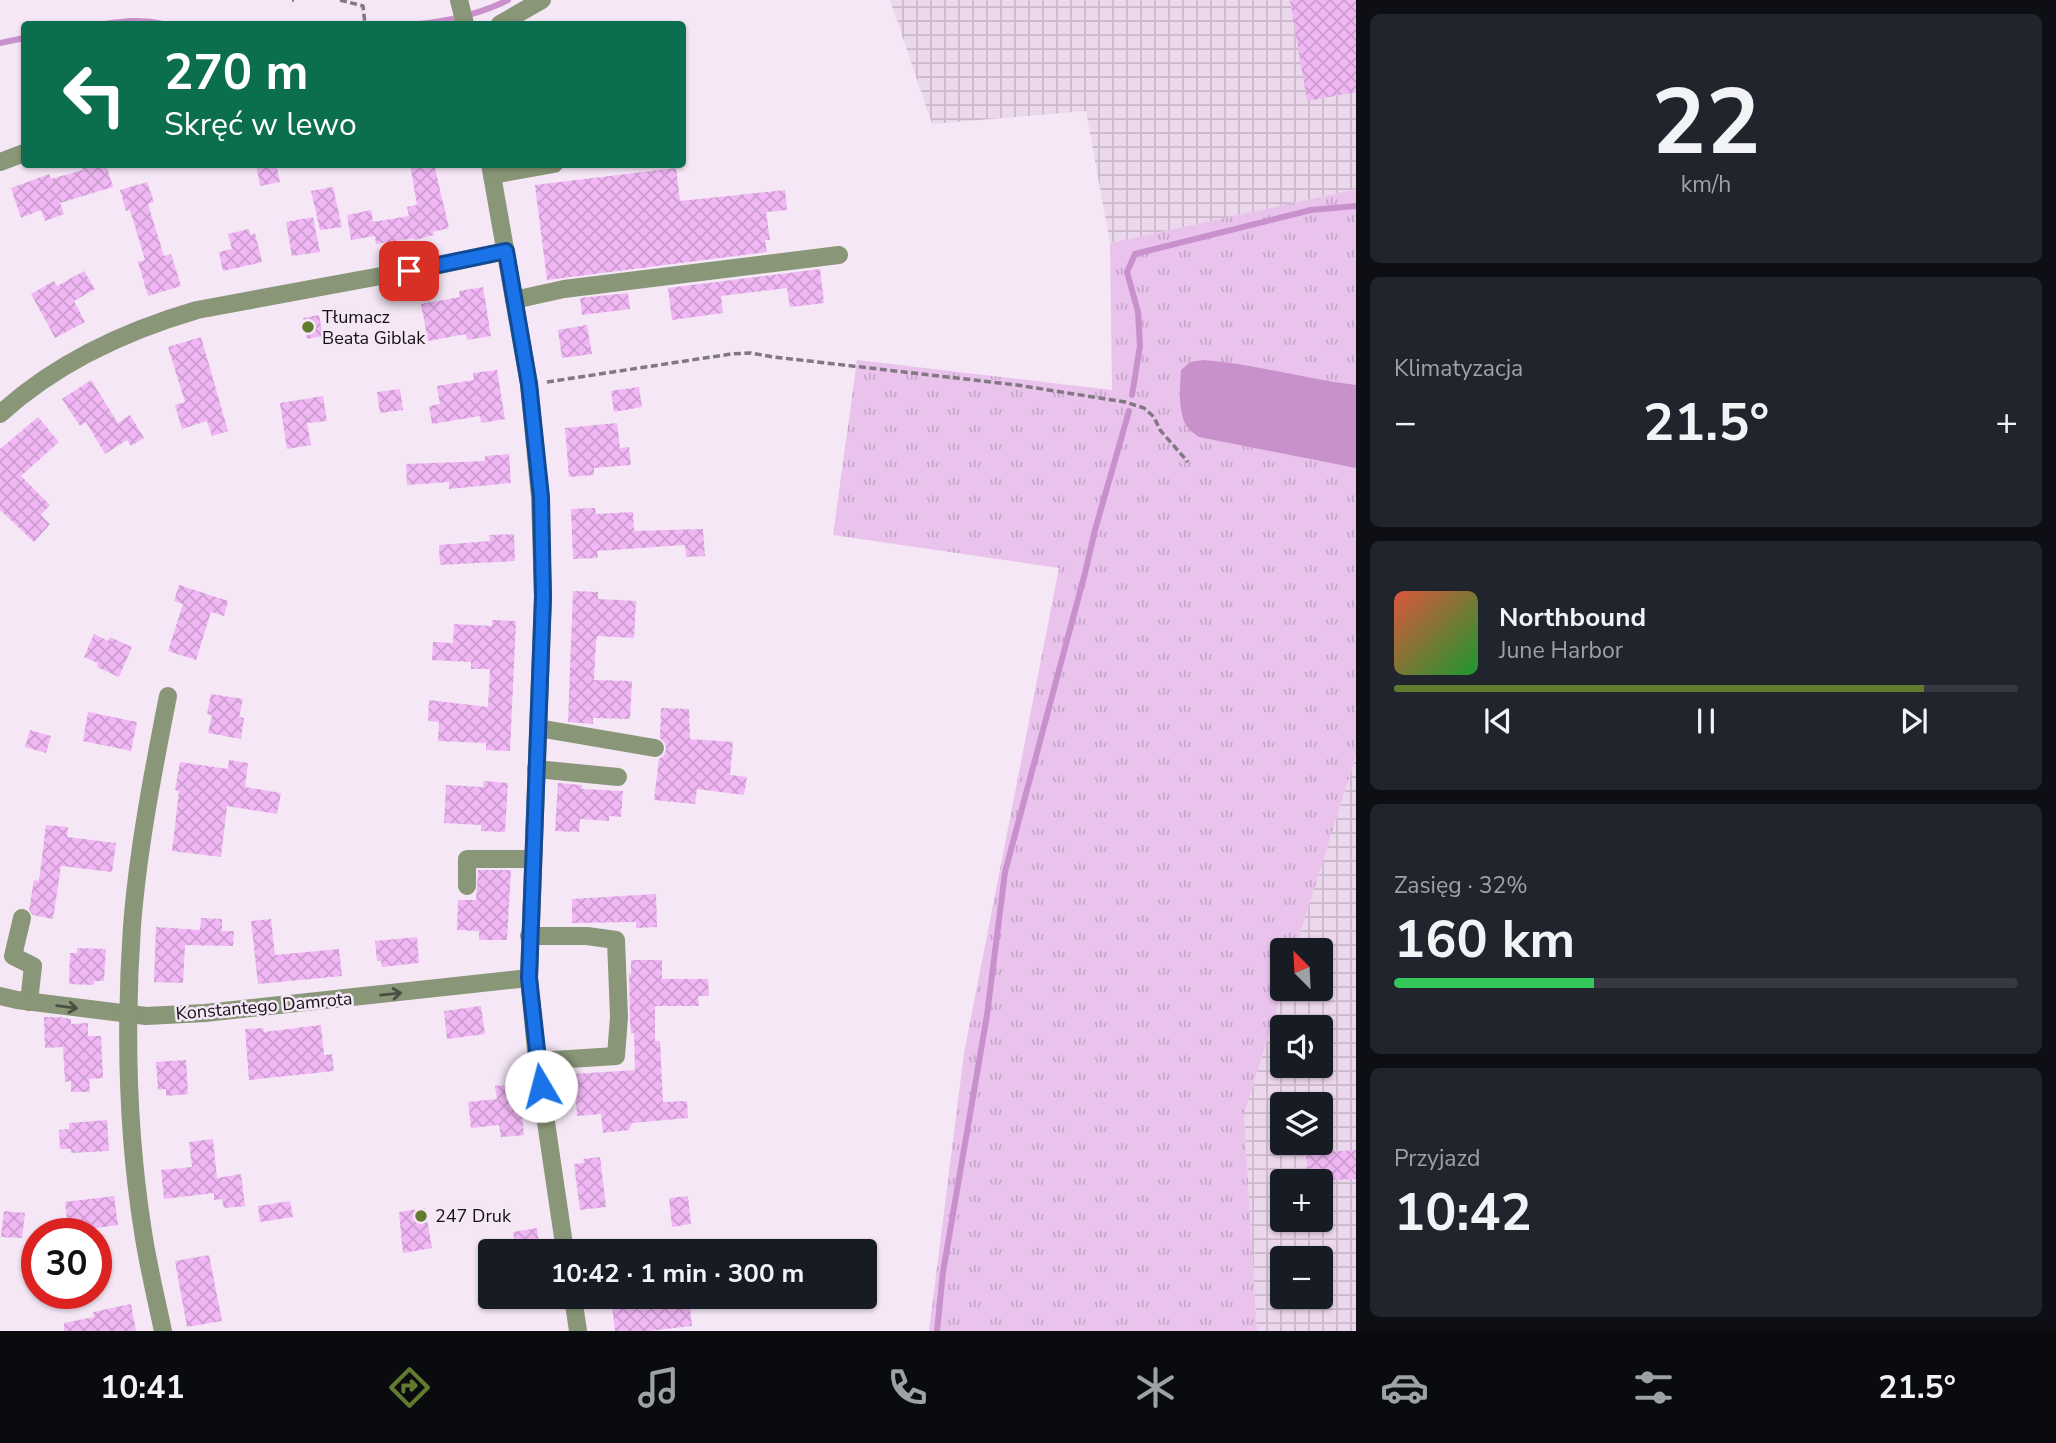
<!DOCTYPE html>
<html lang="pl">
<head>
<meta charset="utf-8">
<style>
  body { margin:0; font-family:"Nunito Sans",sans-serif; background:#20242c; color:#f1f3f6; height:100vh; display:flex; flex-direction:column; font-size:26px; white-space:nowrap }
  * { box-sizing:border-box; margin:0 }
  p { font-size:23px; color:#9ea1a6 }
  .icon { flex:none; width:38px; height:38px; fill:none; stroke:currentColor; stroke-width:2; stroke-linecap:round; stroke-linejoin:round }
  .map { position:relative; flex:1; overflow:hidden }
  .details { display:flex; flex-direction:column; gap:14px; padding:14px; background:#0d0f14; width:700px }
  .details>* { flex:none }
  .hud { position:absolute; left:21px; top:21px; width:665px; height:147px; border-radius:7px; box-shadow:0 2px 5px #0004; background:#0b6e4f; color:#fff; overflow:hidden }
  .needle { width:46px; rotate:336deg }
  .tools { position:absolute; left:1270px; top:938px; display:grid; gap:14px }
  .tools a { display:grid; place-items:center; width:63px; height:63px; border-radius:7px; background:#171b24; box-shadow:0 2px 5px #0004; font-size:35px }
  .speed { position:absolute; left:21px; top:1218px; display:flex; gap:14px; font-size:35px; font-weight:700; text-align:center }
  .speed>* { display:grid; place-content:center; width:91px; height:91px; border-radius:50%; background:#171b24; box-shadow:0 2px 5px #0004; line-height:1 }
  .speed .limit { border:10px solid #d22; background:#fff; color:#111 }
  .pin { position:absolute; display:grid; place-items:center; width:60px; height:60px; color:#fff; margin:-30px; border-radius:14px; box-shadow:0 4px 10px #0006 }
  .me { position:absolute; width:77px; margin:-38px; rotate:352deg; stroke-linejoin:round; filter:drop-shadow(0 0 5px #0008) }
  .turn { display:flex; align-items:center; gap:24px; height:147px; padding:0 28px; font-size:32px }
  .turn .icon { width:91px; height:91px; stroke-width:2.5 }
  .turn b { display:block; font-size:49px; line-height:60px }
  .big { font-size:52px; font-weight:700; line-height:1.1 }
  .details .tile { flex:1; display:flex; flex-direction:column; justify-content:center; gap:10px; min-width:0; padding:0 24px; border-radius:10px; background:#20242c }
  .details .dial { align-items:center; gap:0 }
  .dial b { font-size:91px; line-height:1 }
  .song { display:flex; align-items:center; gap:21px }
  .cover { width:84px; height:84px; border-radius:10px; background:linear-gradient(135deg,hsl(10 70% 55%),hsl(130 70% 35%)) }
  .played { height:7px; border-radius:4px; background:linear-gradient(90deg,#627c2f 85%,#363941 85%) }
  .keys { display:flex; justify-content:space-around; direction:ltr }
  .heat { display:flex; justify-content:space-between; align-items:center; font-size:38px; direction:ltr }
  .charge { height:10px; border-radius:5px; background:linear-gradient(90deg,#34c759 32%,#363941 0) }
  .trip { position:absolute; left:478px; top:1239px; width:399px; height:70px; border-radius:7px; background:#171b24; box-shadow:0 2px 5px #0004; font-weight:700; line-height:70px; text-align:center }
  .dock { display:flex; height:112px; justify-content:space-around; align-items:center; background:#090b0e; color:#9ea1a6 }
  .dock .icon { width:49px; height:49px }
  .dock .current { color:#627c2f }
  .dock b { font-size:32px; color:#f1f3f6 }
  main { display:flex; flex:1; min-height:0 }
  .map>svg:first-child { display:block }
</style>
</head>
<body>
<main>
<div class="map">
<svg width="1356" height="1331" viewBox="0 0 1356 1331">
  <defs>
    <pattern id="industrial-grid" width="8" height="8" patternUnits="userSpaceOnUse" patternTransform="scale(1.75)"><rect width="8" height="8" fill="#ecd8ed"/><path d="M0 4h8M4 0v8" fill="none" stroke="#cab8ca"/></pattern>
    <pattern id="grass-tufts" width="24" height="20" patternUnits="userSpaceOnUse" patternTransform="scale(1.75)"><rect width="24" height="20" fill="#e9c3ec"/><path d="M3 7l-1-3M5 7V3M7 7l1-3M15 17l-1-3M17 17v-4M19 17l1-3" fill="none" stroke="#c7a6ca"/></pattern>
    <pattern id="building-cross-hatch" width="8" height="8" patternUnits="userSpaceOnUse" patternTransform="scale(1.75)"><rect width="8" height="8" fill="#f0b7f4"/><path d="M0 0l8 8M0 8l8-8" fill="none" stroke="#cd9cd0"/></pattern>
  </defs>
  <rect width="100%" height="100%" fill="#f5e7f6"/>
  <g fill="url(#industrial-grid)" fill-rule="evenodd">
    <path d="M890,0H1356V189L1110,243L1086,111L932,124Z"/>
    <path d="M1356,756V1331H1257L1244,1115L1283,989H1321V950H1295ZM1283,1027H1321V1066H1283ZM1283,1104H1321V1143H1283ZM1283,1181H1321V1220H1283ZM1283,1258H1321V1297H1283Z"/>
  </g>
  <path fill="url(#grass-tufts)" d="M1356,189V756L1295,950H1283V989L1244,1115L1257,1331H929L964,1053L1059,568L833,535L857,360L1112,390L1110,243Z"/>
  <path fill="#c891cc" d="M1203,360C1255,364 1305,379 1356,385V468L1199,437C1193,433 1186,428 1184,421C1178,405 1180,385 1181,370L1190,362Z"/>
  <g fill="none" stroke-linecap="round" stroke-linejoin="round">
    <g stroke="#c891cc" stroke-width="6">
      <path d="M104,24C125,21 142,19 163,24"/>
      <path d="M418,24C449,21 480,14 508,0"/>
      <path d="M0,43L24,38"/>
      <path d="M1132,395L1140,346L1138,312L1127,272L1135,254L1311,210L1356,206"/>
      <path d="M937,1331L943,1272L987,1015L1005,872L1085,573L1095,530L1129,411"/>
    </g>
  </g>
  <g fill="url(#building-cross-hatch)">
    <path d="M1290,0H1356V92L1307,101Z"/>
    <path d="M82,164H106L113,187L60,203L64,214L45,221L41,210L21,218L11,188L49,174L51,179L83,170Z"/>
    <path d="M256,164H276L280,182L260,186Z"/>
    <path d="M410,164H434L449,228L433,232L434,235L415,240L414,238L376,244L375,236L351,240L347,215L371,210L373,222L409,216L407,207L417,205Z"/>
    <path d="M676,168L680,201L785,190L787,210L766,212L770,240H765L767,252L547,280L535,185Z"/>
    <path d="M147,182L154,202L148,204L164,256L171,254L181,286L148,296L138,262L145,260L130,210L126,211L120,190Z"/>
    <path d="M333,187L342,227L320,230L311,191Z"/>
    <path d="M313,217L320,252L292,256L286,222Z"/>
    <path d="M249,229L250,235L255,233L262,262L223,271L219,252L232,249L228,234Z"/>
    <path d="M820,269L824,303L790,307L787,288L721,296L723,313L672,320L668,288Z"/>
    <path d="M84,271L95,289L74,301L85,322L55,338L31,294L54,281L57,286Z"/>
    <path d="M483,287L491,336L467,340L466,334L428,341L421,304L460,297L459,291Z"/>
    <path d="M628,293L630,309L582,315L580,298Z"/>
    <path d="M319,315L323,336L307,339L303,318Z"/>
    <path d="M587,325L592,354L562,358L558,330Z"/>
    <path d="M201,337L228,431L212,436L207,421L182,429L175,405L185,402L168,347Z"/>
    <path d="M497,370L505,419L481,423L480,416L432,424L429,406L440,404L437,386L474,380L473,373Z"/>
    <path d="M91,380L118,423L130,415L144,438L131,446L127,440L105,454L86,422L80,426L62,399Z"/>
    <path d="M639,387L642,407L614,412L611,391Z"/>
    <path d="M400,389L403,410L380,413L377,392Z"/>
    <path d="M323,396L327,421L307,423L311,445L287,449L280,403Z"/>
    <path d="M38,417L59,442L21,476L50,505L41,515L50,524L34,542L0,510V449Z"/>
    <path d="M617,423L620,448L629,447L631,465L594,468V475L569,477L565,428Z"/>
    <path d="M509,454L511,483L449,489V482L407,485L406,464L485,461V456Z"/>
    <path d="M595,508L596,514L633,512L634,531L703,529L705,556L686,557L685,545L597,551L598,558L573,559L571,509Z"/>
    <path d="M514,534L515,561L440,565L439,545L490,541L489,535Z"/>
    <path d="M179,585L228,601L224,616L211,612L196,660L168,651L183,604L174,601Z"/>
    <path d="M573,591L598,592V599L636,601L634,638L597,636L596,642L594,680L632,681L630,719L593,718V724L568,722Z"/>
    <path d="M492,620L516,621L510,751L486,750V743L438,741L439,722L428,721L429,700L488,707L490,669H471V662L432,660L433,642L453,643L454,624L492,626Z"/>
    <path d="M94,634L108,641L110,637L132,647L119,677L97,667L98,663L84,657Z"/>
    <path d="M211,694L243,699L239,717L244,718L241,739L208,733L212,715L207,714Z"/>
    <path d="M661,708L689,709L690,739L733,742L730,775L747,777L744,795L697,789L695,804L654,800L659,759L664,755L666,749L665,743L660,738Z"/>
    <path d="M88,712L137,722L131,751L83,741Z"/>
    <path d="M30,730L51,736L46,753L25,747Z"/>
    <path d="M229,760L248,763L245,787L281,793L277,814L227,806L221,857L172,851L179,791L175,790L180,762L228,769Z"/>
    <path d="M484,781L508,783L505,832L481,831V825L444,823L446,785L483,787Z"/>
    <path d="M558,783L582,785V789L623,791L621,817L609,816V821L580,819L579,832L555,831Z"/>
    <path d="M46,825L68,827L67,837L116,843L112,872L61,866L53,919L33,915L29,910L34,880L39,881Z"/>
    <path d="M478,870H511L507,940H479V931L457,930L458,900H476Z"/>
    <path d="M656,894L657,927L636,928V922L572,923V899Z"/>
    <path d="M201,918L222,919V931H234L233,946L185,945L183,983L154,982L156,927L200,930Z"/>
    <path d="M271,919L275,955L339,949L342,976L258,984L251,921Z"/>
    <path d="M417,937L419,963L382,967L381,961H377L375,941Z"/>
    <path d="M77,948L106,949L104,981H94L93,985L69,984L70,953H77Z"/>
    <path d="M631,960H662V979H708L709,996H698L699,1006H655V1041H660L663,1102L687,1101L688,1118L632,1123L629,1130L603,1133L601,1114L577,1116L574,1074L635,1070L634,1033H631L630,1020L629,974H631Z"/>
    <path d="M481,1006L485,1034L447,1039L444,1011Z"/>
    <path d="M44,1017H58L71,1019V1024L88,1023V1036H101L103,1078L89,1079L90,1092H71V1081L65,1082L63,1047L45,1048Z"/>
    <path d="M321,1025L324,1055L332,1054L334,1071L249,1080L245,1029L263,1028L264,1032Z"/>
    <path d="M186,1060L188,1094L166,1096V1089L158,1090L156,1062Z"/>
    <path d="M519,1083L524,1135L501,1137L499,1125L471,1128L468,1102L497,1099L495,1086Z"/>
    <path d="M107,1120L109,1151L71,1153V1149H60L59,1130L69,1129V1123Z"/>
    <path d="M213,1139L217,1178L241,1174L245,1206L224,1208L222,1199L214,1200V1193L164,1199L161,1170L192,1167L189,1142Z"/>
    <path d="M1356,1150V1179L1308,1181L1306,1153Z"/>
    <path d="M600,1157L606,1207L580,1210L574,1164L584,1163L583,1159Z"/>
    <path d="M114,1196L118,1225L81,1230L80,1225L68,1227L65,1202Z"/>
    <path d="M688,1196L691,1224L672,1227L669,1198Z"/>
    <path d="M290,1201L293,1217L260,1222L258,1206Z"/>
    <path d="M425,1208L432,1248L403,1253L399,1212Z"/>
    <path d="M4,1211L25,1213L22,1238L1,1237Z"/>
    <path d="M537,1228L540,1251H516L513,1232Z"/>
    <path d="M209,1255L222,1321L187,1327L175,1261Z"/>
    <path d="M611,1297H689L692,1326L649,1331H615Z"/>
    <path d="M131,1304L136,1331H64V1323L94,1317L93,1312Z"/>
  </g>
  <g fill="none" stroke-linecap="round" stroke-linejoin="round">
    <g stroke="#827882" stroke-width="3.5" stroke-dasharray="7 3.5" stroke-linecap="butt">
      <path d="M292,0H294"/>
      <path d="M340,0L363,6L365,24"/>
      <path d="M547,382L731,354L751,353L774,357L1017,385L1125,402L1144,408L1154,417L1160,430L1188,462"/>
    </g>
    <g stroke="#899677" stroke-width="18">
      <path d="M459,0L465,24"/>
      <path d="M500,24L542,0"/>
      <path d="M0,162L24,153"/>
      <path d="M490,164L529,384L540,497L543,597L529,978L537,1061L565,1251"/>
      <path d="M492,175L554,164"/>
      <path d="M514,300L564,289L839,255"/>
      <path d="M0,414C56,363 125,331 197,310L435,266L506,251"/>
      <path d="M538,728L655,748"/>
      <path d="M536,769L618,777"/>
      <path d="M467,886V859H533"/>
      <path d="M22,918L13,956L33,966L29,1002"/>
      <path d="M529,936H587L616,940L619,1017L616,1056L537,1061"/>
      <path d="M0,996L17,1000L146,1016L205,1013L529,978"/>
      <path d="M573,1297L578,1331"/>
      <path d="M163,1331C156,1298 148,1265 143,1232C127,1131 125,1028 132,926C138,849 153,772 168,696"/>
    </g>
  </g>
  <defs><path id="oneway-shaft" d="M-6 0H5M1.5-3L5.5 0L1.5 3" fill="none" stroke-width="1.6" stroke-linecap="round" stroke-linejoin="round" transform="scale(1.75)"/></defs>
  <g stroke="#4a4d42">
    <use href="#oneway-shaft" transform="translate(391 994) rotate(-6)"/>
    <use href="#oneway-shaft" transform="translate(67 1007) rotate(8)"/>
  </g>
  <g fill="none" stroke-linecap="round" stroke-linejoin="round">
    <defs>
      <path id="route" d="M409,271L506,251L529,384L541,497L543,597L529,978L541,1086"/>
    </defs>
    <use href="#route" stroke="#114b97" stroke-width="18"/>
    <use href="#route" stroke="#1a73e8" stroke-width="12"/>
  </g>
  <g fill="#627c2f" stroke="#f5e7f6" stroke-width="2.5">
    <circle cx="308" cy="327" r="7"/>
    <circle cx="421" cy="1216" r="7"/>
  </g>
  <g text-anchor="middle" stroke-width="5" stroke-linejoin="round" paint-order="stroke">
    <g font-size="18" fill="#161116" stroke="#f5e7f6" text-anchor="start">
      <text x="322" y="323">Tłumacz<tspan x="322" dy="21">Beata Giblak</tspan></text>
      <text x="435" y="1222">247 Druk</text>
    </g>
    <g font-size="18" fill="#161116" stroke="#f5e7f6">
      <text transform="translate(264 1006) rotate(-5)" y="6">Konstantego Damrota</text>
    </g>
  </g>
</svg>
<div class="tools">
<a><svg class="needle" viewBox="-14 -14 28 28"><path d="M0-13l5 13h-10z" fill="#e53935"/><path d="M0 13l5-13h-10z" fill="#9ea1a6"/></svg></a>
<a><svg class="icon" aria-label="sound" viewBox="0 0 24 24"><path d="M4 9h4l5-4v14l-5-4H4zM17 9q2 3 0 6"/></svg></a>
<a><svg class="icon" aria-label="layers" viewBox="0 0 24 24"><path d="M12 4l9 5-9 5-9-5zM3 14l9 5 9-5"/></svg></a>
<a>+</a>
<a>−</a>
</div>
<div class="speed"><div class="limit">30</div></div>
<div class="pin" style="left:409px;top:271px;background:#d93025"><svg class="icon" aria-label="arrive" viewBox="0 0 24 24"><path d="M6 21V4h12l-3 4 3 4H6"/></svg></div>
<svg class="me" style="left:541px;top:1086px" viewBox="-20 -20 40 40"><circle r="19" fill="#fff"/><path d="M0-13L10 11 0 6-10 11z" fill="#1a73e8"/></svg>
<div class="trip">10:42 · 1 min · 300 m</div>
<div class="hud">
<div class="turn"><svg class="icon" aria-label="left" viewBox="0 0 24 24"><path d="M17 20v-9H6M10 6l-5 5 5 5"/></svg><div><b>270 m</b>Skręć w lewo</div></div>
</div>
</div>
<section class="details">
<div class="tile dial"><b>22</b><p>km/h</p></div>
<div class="tile"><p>Klimatyzacja</p>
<div class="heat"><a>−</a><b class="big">21.5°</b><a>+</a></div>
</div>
<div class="tile">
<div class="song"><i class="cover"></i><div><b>Northbound</b><p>June Harbor</p></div></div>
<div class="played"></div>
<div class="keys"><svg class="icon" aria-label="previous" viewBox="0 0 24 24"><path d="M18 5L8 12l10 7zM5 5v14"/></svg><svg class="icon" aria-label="pause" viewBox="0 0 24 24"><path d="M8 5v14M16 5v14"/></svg><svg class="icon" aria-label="next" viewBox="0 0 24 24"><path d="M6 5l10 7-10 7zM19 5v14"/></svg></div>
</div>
<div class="tile"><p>Zasięg · 32%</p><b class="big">160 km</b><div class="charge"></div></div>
<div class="tile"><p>Przyjazd</p><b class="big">10:42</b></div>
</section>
</main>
<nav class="dock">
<b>10:41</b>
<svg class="icon current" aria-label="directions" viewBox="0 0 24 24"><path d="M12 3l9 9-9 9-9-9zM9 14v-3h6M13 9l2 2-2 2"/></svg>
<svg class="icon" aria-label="music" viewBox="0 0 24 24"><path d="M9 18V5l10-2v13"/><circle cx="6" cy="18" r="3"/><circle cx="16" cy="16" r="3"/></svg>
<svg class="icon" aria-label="phone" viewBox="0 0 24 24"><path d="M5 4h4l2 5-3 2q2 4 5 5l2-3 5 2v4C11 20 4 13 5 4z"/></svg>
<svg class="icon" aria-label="climate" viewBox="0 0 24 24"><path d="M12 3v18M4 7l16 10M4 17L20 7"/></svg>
<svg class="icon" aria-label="car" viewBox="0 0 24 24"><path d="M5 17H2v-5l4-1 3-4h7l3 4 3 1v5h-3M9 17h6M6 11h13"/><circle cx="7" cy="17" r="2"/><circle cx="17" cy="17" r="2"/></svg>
<svg class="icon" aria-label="filters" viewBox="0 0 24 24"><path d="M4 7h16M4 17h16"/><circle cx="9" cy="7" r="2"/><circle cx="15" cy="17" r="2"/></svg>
<b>21.5°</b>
</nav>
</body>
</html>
